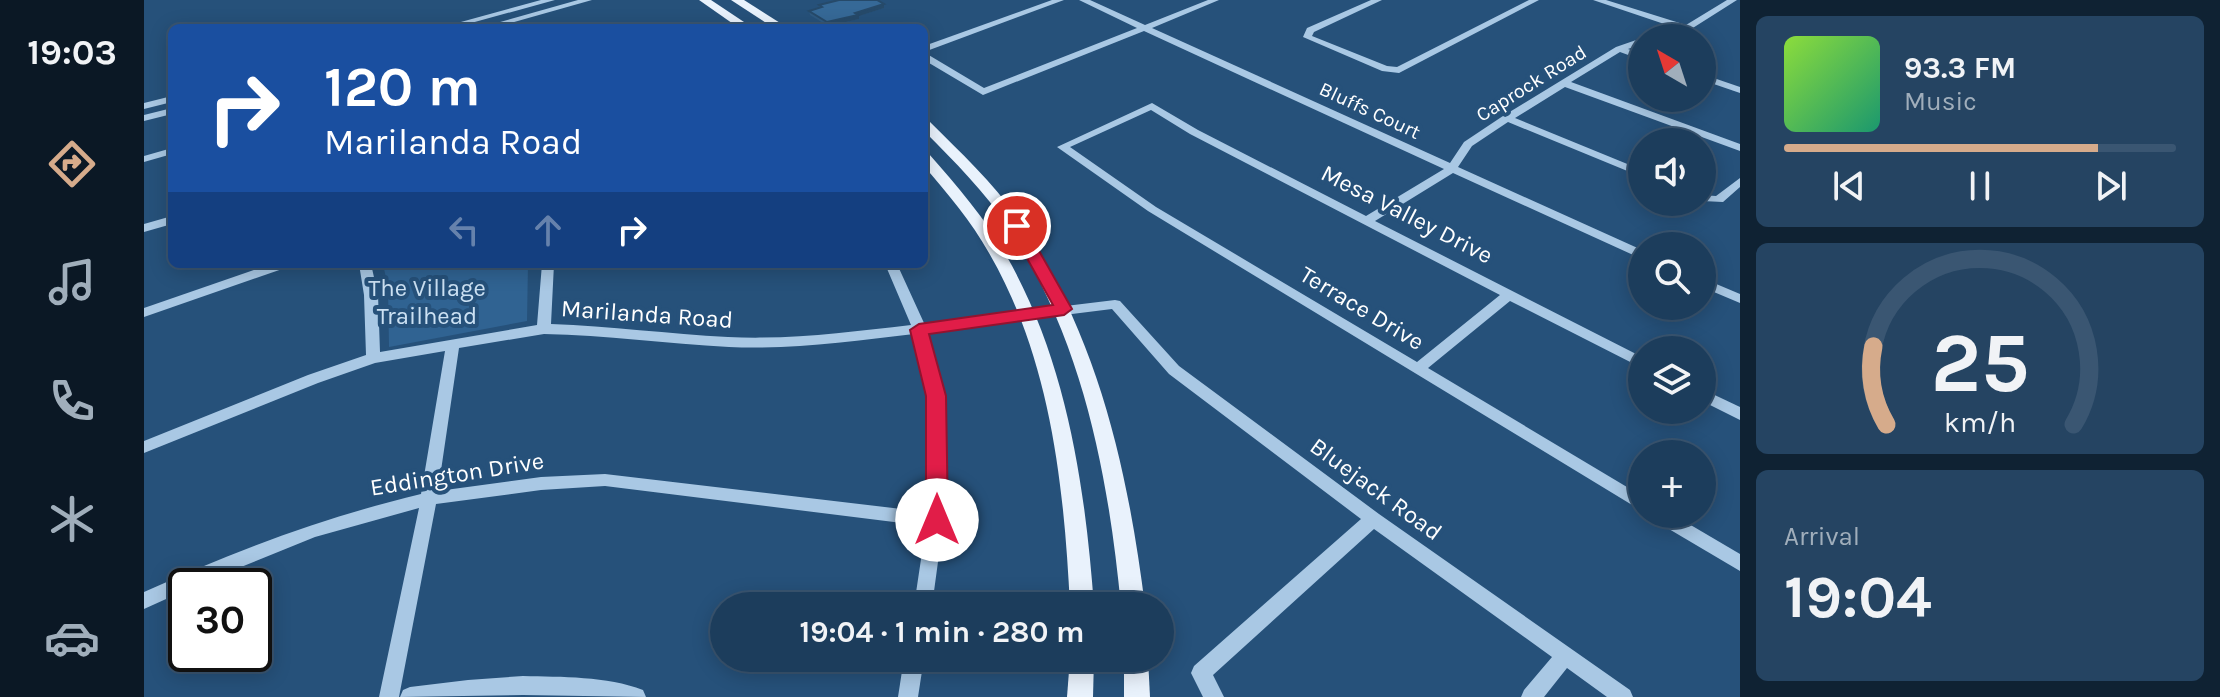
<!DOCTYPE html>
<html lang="en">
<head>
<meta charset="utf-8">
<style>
  body { margin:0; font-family:Karla,sans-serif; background:#254462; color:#f1f3f6; height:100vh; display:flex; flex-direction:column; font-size:30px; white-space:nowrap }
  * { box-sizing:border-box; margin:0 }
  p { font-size:26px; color:#a0aebb }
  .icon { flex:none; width:44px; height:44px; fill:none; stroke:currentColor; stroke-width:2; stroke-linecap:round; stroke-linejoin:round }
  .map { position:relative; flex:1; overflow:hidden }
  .drawer { display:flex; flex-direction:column; gap:16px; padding:16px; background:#0f2233; width:480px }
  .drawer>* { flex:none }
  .top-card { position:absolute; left:24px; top:24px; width:760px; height:244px; border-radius:12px; box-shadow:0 4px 20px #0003,0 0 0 2px #3a5672; background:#1a4fa0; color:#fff; overflow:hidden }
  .needle { width:52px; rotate:321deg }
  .tools { position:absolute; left:1484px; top:24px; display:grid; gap:16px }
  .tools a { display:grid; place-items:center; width:88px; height:88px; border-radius:50%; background:#1c3d5c; box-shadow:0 4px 20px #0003,0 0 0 2px #3a5672; font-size:40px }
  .speed { position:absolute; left:24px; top:568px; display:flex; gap:16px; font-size:40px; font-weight:700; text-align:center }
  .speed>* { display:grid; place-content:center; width:104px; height:104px; border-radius:50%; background:#1c3d5c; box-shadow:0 4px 20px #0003,0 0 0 2px #3a5672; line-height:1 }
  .speed .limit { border:4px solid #111; border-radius:12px; background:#fff; color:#111 }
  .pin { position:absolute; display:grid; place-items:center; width:68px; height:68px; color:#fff; margin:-34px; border:4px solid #fff; border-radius:50%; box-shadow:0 2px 8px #0007 }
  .me { position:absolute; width:88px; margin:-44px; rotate:0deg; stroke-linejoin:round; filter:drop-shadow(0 0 6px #0008) }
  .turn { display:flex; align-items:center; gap:28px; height:168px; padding:0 24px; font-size:36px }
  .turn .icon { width:104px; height:104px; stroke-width:2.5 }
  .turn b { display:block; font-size:56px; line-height:68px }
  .lanes { display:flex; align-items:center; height:76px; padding:0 24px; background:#0003; justify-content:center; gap:40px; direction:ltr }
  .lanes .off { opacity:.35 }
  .big { font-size:60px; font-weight:700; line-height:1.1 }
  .drawer .card { flex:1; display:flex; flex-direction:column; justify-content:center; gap:12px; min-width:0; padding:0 28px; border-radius:12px; background:#254462 }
  .drawer .dial { align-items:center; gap:0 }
  .dial svg { height:208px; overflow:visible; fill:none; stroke:#3a5672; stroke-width:7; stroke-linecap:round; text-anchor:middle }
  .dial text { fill:#f1f3f6; stroke:none }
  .song { display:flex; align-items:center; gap:24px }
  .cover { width:96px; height:96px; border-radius:12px; background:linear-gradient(135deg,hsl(90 70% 55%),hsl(160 70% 35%)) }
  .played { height:8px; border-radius:4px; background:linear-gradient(90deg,#d6ab8b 80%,#3a5672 80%) }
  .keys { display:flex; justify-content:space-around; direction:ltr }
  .trip { position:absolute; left:566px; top:592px; width:464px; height:80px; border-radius:40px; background:#1c3d5c; box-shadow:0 4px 20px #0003,0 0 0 2px #3a5672; font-weight:700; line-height:80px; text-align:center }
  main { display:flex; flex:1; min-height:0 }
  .menu { display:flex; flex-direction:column; width:144px; justify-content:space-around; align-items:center; background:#0b1825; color:#a0aebb }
  .menu .icon { width:56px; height:56px }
  .menu .current { color:#d6ab8b }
  .menu b { font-size:36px; color:#f1f3f6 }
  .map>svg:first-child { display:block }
</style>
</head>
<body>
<main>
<nav class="menu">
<b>19:03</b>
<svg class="icon current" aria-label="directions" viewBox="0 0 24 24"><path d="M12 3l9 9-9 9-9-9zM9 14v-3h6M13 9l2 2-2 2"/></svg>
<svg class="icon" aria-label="music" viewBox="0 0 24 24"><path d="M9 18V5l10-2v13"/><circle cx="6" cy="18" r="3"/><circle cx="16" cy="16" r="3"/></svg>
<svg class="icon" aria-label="phone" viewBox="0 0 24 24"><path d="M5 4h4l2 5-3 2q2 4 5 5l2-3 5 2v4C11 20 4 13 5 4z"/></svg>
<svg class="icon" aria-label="climate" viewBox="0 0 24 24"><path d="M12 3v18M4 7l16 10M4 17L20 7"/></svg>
<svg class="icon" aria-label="car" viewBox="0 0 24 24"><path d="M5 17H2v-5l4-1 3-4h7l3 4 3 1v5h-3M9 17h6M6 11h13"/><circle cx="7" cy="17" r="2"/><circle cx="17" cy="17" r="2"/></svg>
</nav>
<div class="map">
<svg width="1596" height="697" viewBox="0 0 1596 697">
  <rect width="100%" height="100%" fill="#26517a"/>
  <path fill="#306392" d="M239,264H384L383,321L245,347L244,287Z"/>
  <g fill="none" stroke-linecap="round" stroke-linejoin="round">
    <g fill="#a9c8e4" fill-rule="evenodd">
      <path d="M397,0H411L309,28H295Z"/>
      <path d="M434,0H448L349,28H335Z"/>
      <path d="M908,0H920L780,52V46Z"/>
      <path d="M935,0H946L1001,25L1064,0H1075L1008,28L1306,163L1320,142L1359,116L1472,47L1498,38V44L1484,49L1498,54V60L1476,52L1427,82L1596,144V151L1421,87L1371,118L1498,170V177L1364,122L1328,146L1314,167L1498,250V259L1309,173L1231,221L1498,357V368L1366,301L1284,368L1498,496V511L1004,211L913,147L1008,103L1054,130L1222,216L1300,169L1000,31L839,95L780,60V53L783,54L840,88L993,28ZM1007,110L1046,134L1356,295L1273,362L1012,207L926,147Z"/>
      <path d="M1227,0H1238L1170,32L1168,36L1243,66L1253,67L1385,0H1395L1255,73L1238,71L1159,37L1163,28Z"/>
      <path d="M1449,0H1462L1542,25L1583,0H1593L1533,38H1515L1535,29Z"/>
      <path d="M1558,74L1596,87V93L1558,80Z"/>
      <path d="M28,96V102L0,109V103Z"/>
      <path d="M28,108V114L0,121V115Z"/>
      <path d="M28,148V154L0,162V156Z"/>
      <path d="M1596,178V187L1579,202L1558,201V195L1572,196Z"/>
      <path d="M28,216V224L0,232V224Z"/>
      <path d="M127,264H146L144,267L0,317V308Z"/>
      <path d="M215,264H227L234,295L236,352L393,325L398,264H410L407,324C466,326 525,334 584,337C646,340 706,332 767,325L741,264H753L780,323L971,300L976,301L1035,366L1235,514L1486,690L1489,697H1463L1423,668L1400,697H1377L1380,690L1408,657L1230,529L1069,675L1080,697H1059L1047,673L1050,666L1217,519L1025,374L968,309L783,332C803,392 805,453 799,516L801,520L799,525L788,606H770L782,526L461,486L397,490L292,504L255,697H235L275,508L171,537L50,586H42V590L0,609V592C90,551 181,517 277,494L301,351L231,363L174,383L0,453V441L164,375L222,355L220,295ZM400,334C462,335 523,344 585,347C647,350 708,341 770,334C789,392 789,451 783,512L461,474L397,477L294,491L315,348Z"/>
      <path d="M1558,278L1596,294V303L1558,287Z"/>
      <path d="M1558,389L1596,407V420L1558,401Z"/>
      <path d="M1506,514H1528L1596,554V571L1508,519Z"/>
      <path d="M760,658H780L774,697H754Z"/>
      <path d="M379,676C417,677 463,676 499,690L502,697L379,695L256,697L259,690L266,687L324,680Z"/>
    </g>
    <g fill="#e9f2fc" fill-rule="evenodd">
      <path d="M555,0H567L609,28H595Z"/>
      <path d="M587,0H600L644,28H630Z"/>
      <path d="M780,120L785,121C818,154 853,186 879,226C955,341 984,471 1001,606H977C964,473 939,342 865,228C841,192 811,162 780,131Z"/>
      <path d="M780,153L785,154C813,186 841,218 862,255C923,362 941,485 950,606H926C920,486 907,360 845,253C827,221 804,194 780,166Z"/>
      <path d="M926,658H950L949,697H923Z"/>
      <path d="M980,658H1004L1006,697H980Z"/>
    </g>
  </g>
  <path fill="#2e5a82" d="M675,5L740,8L715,16V19L684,26L666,15L665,11L675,8Z"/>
  <path fill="#264a6a" d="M740,4V8L715,16V19L684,26L683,22Z"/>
  <path fill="#366997" stroke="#264a6a" stroke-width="2" d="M695,0H733L740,4L711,13L714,15L683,22L665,11L678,7L675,5Z"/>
  <path fill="#e11d48" stroke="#92132f" stroke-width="2" d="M873,221L881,226L928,309L920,315L785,334L802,396L804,520L800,526L793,529L785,526L782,520V396L766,330L775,324L909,305L865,226Z"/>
  <g text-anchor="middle" stroke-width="8" stroke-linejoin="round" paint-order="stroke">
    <g font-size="20" fill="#fff" stroke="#26517a">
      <text transform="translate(1387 83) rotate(-32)" y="7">Caprock Road</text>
      <text transform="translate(1226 110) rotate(25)" y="7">Bluffs Court</text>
    </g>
    <g font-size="24" fill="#fff" stroke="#26517a">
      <text transform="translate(1263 214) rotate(27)" y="8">Mesa Valley Drive</text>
      <text transform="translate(1218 308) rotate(31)" y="8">Terrace Drive</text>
      <text transform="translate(503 314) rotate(4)" y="8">Marilanda Road</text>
      <text transform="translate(313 474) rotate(-9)" y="8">Eddington Drive</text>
      <text transform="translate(1232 489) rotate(36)" y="8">Bluejack Road</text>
    </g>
    <g font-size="24" fill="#cce1f3" stroke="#26517a">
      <text x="283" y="296">The Village<tspan x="283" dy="28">Trailhead</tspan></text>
    </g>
  </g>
</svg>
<div class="tools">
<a><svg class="needle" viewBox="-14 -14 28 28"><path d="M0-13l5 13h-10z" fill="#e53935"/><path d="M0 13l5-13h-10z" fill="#a0aebb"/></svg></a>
<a><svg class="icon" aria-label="sound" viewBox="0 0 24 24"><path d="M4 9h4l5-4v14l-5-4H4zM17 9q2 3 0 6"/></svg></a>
<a><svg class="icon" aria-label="search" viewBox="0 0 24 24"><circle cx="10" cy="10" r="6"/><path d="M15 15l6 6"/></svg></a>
<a><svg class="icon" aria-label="layers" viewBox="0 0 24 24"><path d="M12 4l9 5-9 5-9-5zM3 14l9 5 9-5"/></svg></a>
<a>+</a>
</div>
<div class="speed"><div class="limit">30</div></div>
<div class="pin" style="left:873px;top:226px;background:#d93025"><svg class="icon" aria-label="arrive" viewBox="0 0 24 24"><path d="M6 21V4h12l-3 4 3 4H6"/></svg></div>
<svg class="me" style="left:793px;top:520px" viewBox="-20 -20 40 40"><circle r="19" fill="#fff"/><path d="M0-13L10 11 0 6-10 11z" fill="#e11d48"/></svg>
<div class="trip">19:04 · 1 min · 280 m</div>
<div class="top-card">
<div class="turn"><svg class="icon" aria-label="right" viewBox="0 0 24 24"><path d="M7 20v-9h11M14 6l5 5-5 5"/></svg><div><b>120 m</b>Marilanda Road</div></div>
<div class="lanes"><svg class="icon off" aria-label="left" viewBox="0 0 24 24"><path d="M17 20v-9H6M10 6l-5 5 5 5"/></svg><svg class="icon off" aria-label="ahead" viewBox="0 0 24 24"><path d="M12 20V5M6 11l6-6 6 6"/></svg><svg class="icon" aria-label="right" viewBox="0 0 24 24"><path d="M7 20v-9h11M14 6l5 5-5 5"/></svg></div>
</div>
</div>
<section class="drawer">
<div class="card">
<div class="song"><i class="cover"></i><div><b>93.3 FM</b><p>Music</p></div></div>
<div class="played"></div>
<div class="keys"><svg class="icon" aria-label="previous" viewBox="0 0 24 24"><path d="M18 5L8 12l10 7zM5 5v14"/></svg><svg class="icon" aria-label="pause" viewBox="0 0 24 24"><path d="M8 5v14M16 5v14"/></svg><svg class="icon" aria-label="next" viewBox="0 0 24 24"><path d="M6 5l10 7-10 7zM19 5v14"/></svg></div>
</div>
<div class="card dial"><svg viewBox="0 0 100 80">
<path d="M14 69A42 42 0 1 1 86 69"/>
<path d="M14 69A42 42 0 0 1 9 39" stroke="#d6ab8b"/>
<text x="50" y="56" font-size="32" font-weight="700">25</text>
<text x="50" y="72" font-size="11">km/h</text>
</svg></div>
<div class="card"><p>Arrival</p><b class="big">19:04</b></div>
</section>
</main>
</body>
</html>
